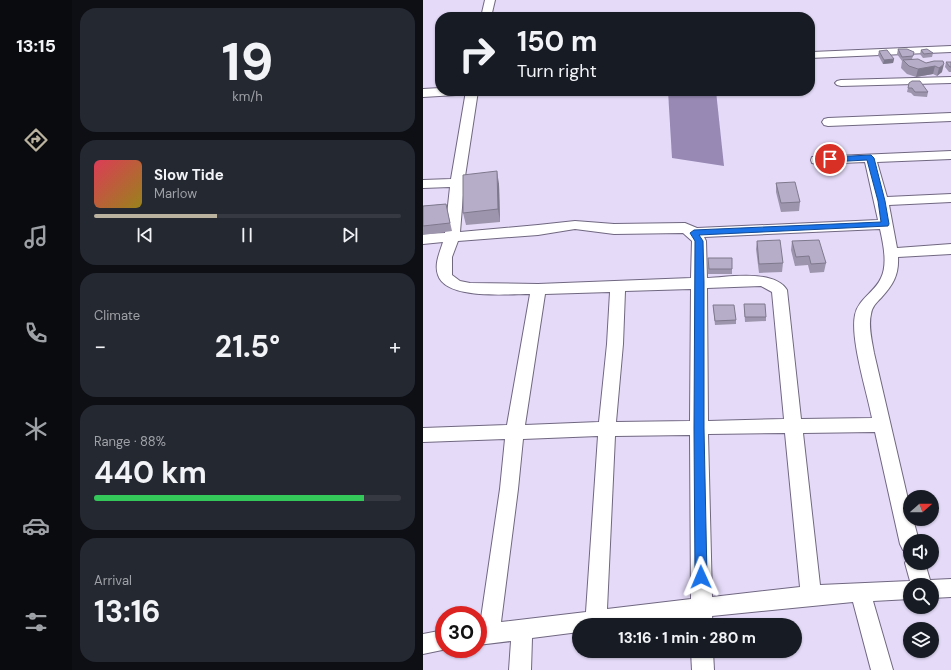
<!DOCTYPE html>
<html lang="en">
<head>
<meta charset="utf-8">
<style>
  body { margin:0; font-family:"DM Sans",sans-serif; background:#242831; color:#f1f3f6; height:100vh; display:flex; flex-direction:column; font-size:15px; white-space:nowrap }
  * { box-sizing:border-box; margin:0 }
  p { font-size:13px; color:#9ea1a6 }
  .icon { flex:none; width:22px; height:22px; fill:none; stroke:currentColor; stroke-width:2; stroke-linecap:round; stroke-linejoin:round }
  .map { position:relative; flex:1; overflow:hidden }
  .sheet { display:flex; flex-direction:column; gap:8px; padding:8px; background:#0d0f14; width:351px }
  .sheet>* { flex:none }
  .banner { position:absolute; left:12px; top:12px; width:380px; height:84px; border-radius:16px; box-shadow:0 1px 3px #0004; background:#171b24; color:#f1f3f6; overflow:hidden }
  .needle { width:26px; rotate:69deg }
  .fabs { position:absolute; left:480px; top:490px; display:grid; gap:8px }
  .fabs a { display:grid; place-items:center; width:36px; height:36px; border-radius:50%; background:#171b24; box-shadow:0 1px 3px #0004; font-size:20px }
  .speed { position:absolute; left:12px; top:606px; display:flex; gap:8px; font-size:20px; font-weight:700; text-align:center }
  .speed>* { display:grid; place-content:center; width:52px; height:52px; border-radius:50%; background:#171b24; box-shadow:0 1px 3px #0004; line-height:1 }
  .speed .limit { border:6px solid #d22; background:#fff; color:#111 }
  .pin { position:absolute; display:grid; place-items:center; width:34px; height:34px; color:#fff; margin:-17px; border:2px solid #fff; border-radius:50%; box-shadow:0 1px 4px #0007 }
  .me { position:absolute; width:44px; margin:-22px; rotate:359deg; stroke-linejoin:round; filter:drop-shadow(0 0 3px #0008) }
  .turn { display:flex; align-items:center; gap:14px; height:84px; padding:0 16px; font-size:18px }
  .turn .icon { width:52px; height:52px; stroke-width:2.5 }
  .turn b { display:block; font-size:28px; line-height:34px }
  .big { font-size:30px; font-weight:700; line-height:1.1 }
  .sheet .tile { flex:1; display:flex; flex-direction:column; justify-content:center; gap:6px; min-width:0; padding:0 14px; border-radius:16px; background:#242831 }
  .sheet .dial { align-items:center; gap:0 }
  .dial b { font-size:52px; line-height:1 }
  .song { display:flex; align-items:center; gap:12px }
  .cover { width:48px; height:48px; border-radius:6px; background:linear-gradient(135deg,hsl(350 70% 55%),hsl(50 70% 35%)) }
  .played { height:4px; border-radius:2px; background:linear-gradient(90deg,#bab29e 40%,#363941 40%) }
  .keys { display:flex; justify-content:space-around; direction:ltr }
  .heat { display:flex; justify-content:space-between; align-items:center; font-size:22px; direction:ltr }
  .charge { height:6px; border-radius:3px; background:linear-gradient(90deg,#34c759 88%,#363941 0) }
  .trip { position:absolute; left:149px; top:618px; width:230px; height:40px; border-radius:20px; background:#171b24; box-shadow:0 1px 3px #0004; font-weight:700; line-height:40px; text-align:center }
  main { display:flex; flex:1; min-height:0 }
  .dock { display:flex; flex-direction:column; width:72px; justify-content:space-around; align-items:center; background:#090b0e; color:#9ea1a6 }
  .dock .icon { width:28px; height:28px }
  .dock .active { color:#bab29e }
  .dock b { font-size:18px; color:#f1f3f6 }
  .map>svg:first-child { display:block }
</style>
</head>
<body>
<main>
<nav class="dock">
<b>13:15</b>
<svg class="icon active" aria-label="directions" viewBox="0 0 24 24"><path d="M12 3l9 9-9 9-9-9zM9 14v-3h6M13 9l2 2-2 2"/></svg>
<svg class="icon" aria-label="music" viewBox="0 0 24 24"><path d="M9 18V5l10-2v13"/><circle cx="6" cy="18" r="3"/><circle cx="16" cy="16" r="3"/></svg>
<svg class="icon" aria-label="phone" viewBox="0 0 24 24"><path d="M5 4h4l2 5-3 2q2 4 5 5l2-3 5 2v4C11 20 4 13 5 4z"/></svg>
<svg class="icon" aria-label="climate" viewBox="0 0 24 24"><path d="M12 3v18M4 7l16 10M4 17L20 7"/></svg>
<svg class="icon" aria-label="car" viewBox="0 0 24 24"><path d="M5 17H2v-5l4-1 3-4h7l3 4 3 1v5h-3M9 17h6M6 11h13"/><circle cx="7" cy="17" r="2"/><circle cx="17" cy="17" r="2"/></svg>
<svg class="icon" aria-label="filters" viewBox="0 0 24 24"><path d="M4 7h16M4 17h16"/><circle cx="9" cy="7" r="2"/><circle cx="15" cy="17" r="2"/></svg>
</nav>
<section class="sheet">
<div class="tile dial"><b>19</b><p>km/h</p></div>
<div class="tile">
<div class="song"><i class="cover"></i><div><b>Slow Tide</b><p>Marlow</p></div></div>
<div class="played"></div>
<div class="keys"><svg class="icon" aria-label="previous" viewBox="0 0 24 24"><path d="M18 5L8 12l10 7zM5 5v14"/></svg><svg class="icon" aria-label="pause" viewBox="0 0 24 24"><path d="M8 5v14M16 5v14"/></svg><svg class="icon" aria-label="next" viewBox="0 0 24 24"><path d="M6 5l10 7-10 7zM19 5v14"/></svg></div>
</div>
<div class="tile"><p>Climate</p>
<div class="heat"><a>−</a><b class="big">21.5°</b><a>+</a></div>
</div>
<div class="tile"><p>Range · 88%</p><b class="big">440 km</b><div class="charge"></div></div>
<div class="tile"><p>Arrival</p><b class="big">13:16</b></div>
</section>
<div class="map">
<svg width="528" height="670" viewBox="0 0 528 670">
  <rect width="100%" height="100%" fill="#e5dbf9"/>
  <path fill="#9889b4" d="M245,91H293L301,166L249,158Z"/>
  <g fill="none" stroke-linecap="round" stroke-linejoin="round">
    <defs>
      <g id="minor">
        <path d="M62,0H72L68,17H58Z"/>
        <path d="M528,46V52L387,58V52H389Z"/>
        <path d="M528,77V83L418,86L414,85L412,83L414,81L418,80Z"/>
        <path d="M17,88V91H39L37,94L33,95L0,97V89Z"/>
        <path d="M43,91H55L41,183L37,232L115,225L152,221L191,224L262,223L274,228L455,220L442,162L394,164L389,163L388,160L389,157L528,151V159L454,162L464,197L528,194V202L466,205L474,248L528,244V254L475,257C476,275 470,285 458,298C453,303 449,307 448,314C445,326 449,341 451,353L487,508V519H490L496,541H487V553L480,550L477,544L452,432L380,433L397,585L487,581L482,563L485,557L487,556V563H502L507,580L528,579V597L509,598V585H487V599L450,601L470,670H448L430,602L289,616L290,625H268V618L216,625H156V632L109,638L108,670H86L88,641L55,645V625H57L77,489L82,439L0,442V428L84,425L107,294C84,294 23,300 15,275C11,264 17,252 20,242L0,244V234L22,233L27,187L0,188V180L28,179ZM152,229L191,234L260,233L269,241L268,278L115,284L47,283L37,281L29,275V257L35,241L115,235ZM457,229C460,243 465,264 458,278C452,292 435,299 432,315C427,339 444,392 449,418L378,419L364,290C351,269 305,277 284,278L283,241L281,237ZM338,286L349,292L361,419L285,421L284,288ZM268,289L267,421L193,422L200,344L202,291ZM187,292L184,344L176,422L102,425L122,294ZM362,433L377,587L289,597L285,434ZM267,435L268,599L184,609L192,436ZM175,436L163,612L78,622L95,489L100,439Z"/>
        <path d="M528,113V121L405,126L401,125L399,122L401,119L405,118Z"/>
        <path d="M21,630V649H24L0,654V634Z"/>
        <path d="M268,651H290L291,670H269Z"/>
      </g>
    </defs>
    <use href="#minor" stroke="#706781" stroke-width="2"/>
    <use href="#minor" fill="#fff" fill-rule="evenodd"/>
  </g>
  <g fill="#9d95ad">
    <path d="M475,49L490,56L489,59L503,63L511,61L519,72L514,76L510,74L493,77L484,74L478,68L479,61L474,54Z"/>
    <path d="M498,50L510,53L509,57L500,58L497,54Z"/>
    <path d="M456,51L471,59L470,63L460,64L455,55Z"/>
    <path d="M523,62H528V72H526L522,67Z"/>
    <path d="M486,83L505,92L504,97L491,96L488,93L484,92Z"/>
    <path d="M353,183L377,202L376,211L358,212L353,192Z"/>
    <path d="M76,184L77,222L43,225L40,213Z"/>
    <path d="M23,204L29,231L0,235V206Z"/>
    <path d="M334,241L360,263L359,272L336,273L333,249Z"/>
    <path d="M369,241L403,263L401,272L387,273L385,265L372,266L368,250Z"/>
    <path d="M285,258L309,269V274H285Z"/>
    <path d="M321,304L343,317V321L322,322Z"/>
    <path d="M290,305L313,320V324L292,325Z"/>
  </g>
  <g fill="#7f798d">
    <path d="M471,59L470,63L460,64L461,60Z"/>
    <path d="M521,64L519,72L514,76L516,68Z"/>
    <path d="M512,66L510,74L493,77L495,69Z"/>
    <path d="M74,171L76,184L77,222L75,209Z"/>
  </g>
  <g fill="#b6adc9" stroke="#7f798d">
    <path d="M475,49H484L491,52L490,56L479,57Z"/>
    <path d="M504,49L510,53L501,54L498,50Z"/>
    <path d="M464,50L471,59L461,60L456,51Z"/>
    <path d="M495,59L503,63L511,61H520L521,64L516,68L512,66L495,69L486,66L480,60Z"/>
    <path d="M523,62H528V67H527Z"/>
    <path d="M489,81H497L505,92H492L489,88H485L486,83Z"/>
    <path d="M74,171L75,209L40,213V175Z"/>
    <path d="M372,182L377,202L358,203L353,183Z"/>
    <path d="M23,204L27,223L0,226V206Z"/>
    <path d="M357,240L360,263L336,264L334,241Z"/>
    <path d="M396,240L403,263L388,264L386,256L373,257L369,241Z"/>
    <path d="M285,258H309V269H286Z"/>
    <path d="M321,304H342L343,317H322Z"/>
    <path d="M290,305H311L313,320L292,321Z"/>
  </g>
  <path fill="#1a73e8" stroke="#114b97" d="M448,155L451,158L462,201L466,224L465,226L276,235L280,241L281,282V428L284,577L282,581L278,582L274,581L272,577L271,428L272,241L267,233L271,230L458,222L455,201L444,160L407,162L404,159L407,157Z"/>
</svg>
<div class="fabs">
<a><svg class="needle" viewBox="-14 -14 28 28"><path d="M0-13l5 13h-10z" fill="#e53935"/><path d="M0 13l5-13h-10z" fill="#9ea1a6"/></svg></a>
<a><svg class="icon" aria-label="sound" viewBox="0 0 24 24"><path d="M4 9h4l5-4v14l-5-4H4zM17 9q2 3 0 6"/></svg></a>
<a><svg class="icon" aria-label="search" viewBox="0 0 24 24"><circle cx="10" cy="10" r="6"/><path d="M15 15l6 6"/></svg></a>
<a><svg class="icon" aria-label="layers" viewBox="0 0 24 24"><path d="M12 4l9 5-9 5-9-5zM3 14l9 5 9-5"/></svg></a>
</div>
<div class="speed"><div class="limit">30</div></div>
<div class="pin" style="left:407px;top:159px;background:#d93025"><svg class="icon" aria-label="arrive" viewBox="0 0 24 24"><path d="M6 21V4h12l-3 4 3 4H6"/></svg></div>
<svg class="me" style="left:278px;top:577px" viewBox="-20 -20 40 40"><path d="M0-17L14 15 0 8-14 15z" fill="#1a73e8" stroke="#fff" stroke-width="4"/></svg>
<div class="trip">13:16 · 1 min · 280 m</div>
<div class="banner">
<div class="turn"><svg class="icon" aria-label="right" viewBox="0 0 24 24"><path d="M7 20v-9h11M14 6l5 5-5 5"/></svg><div><b>150 m</b>Turn right</div></div>
</div>
</div>
</main>
</body>
</html>
